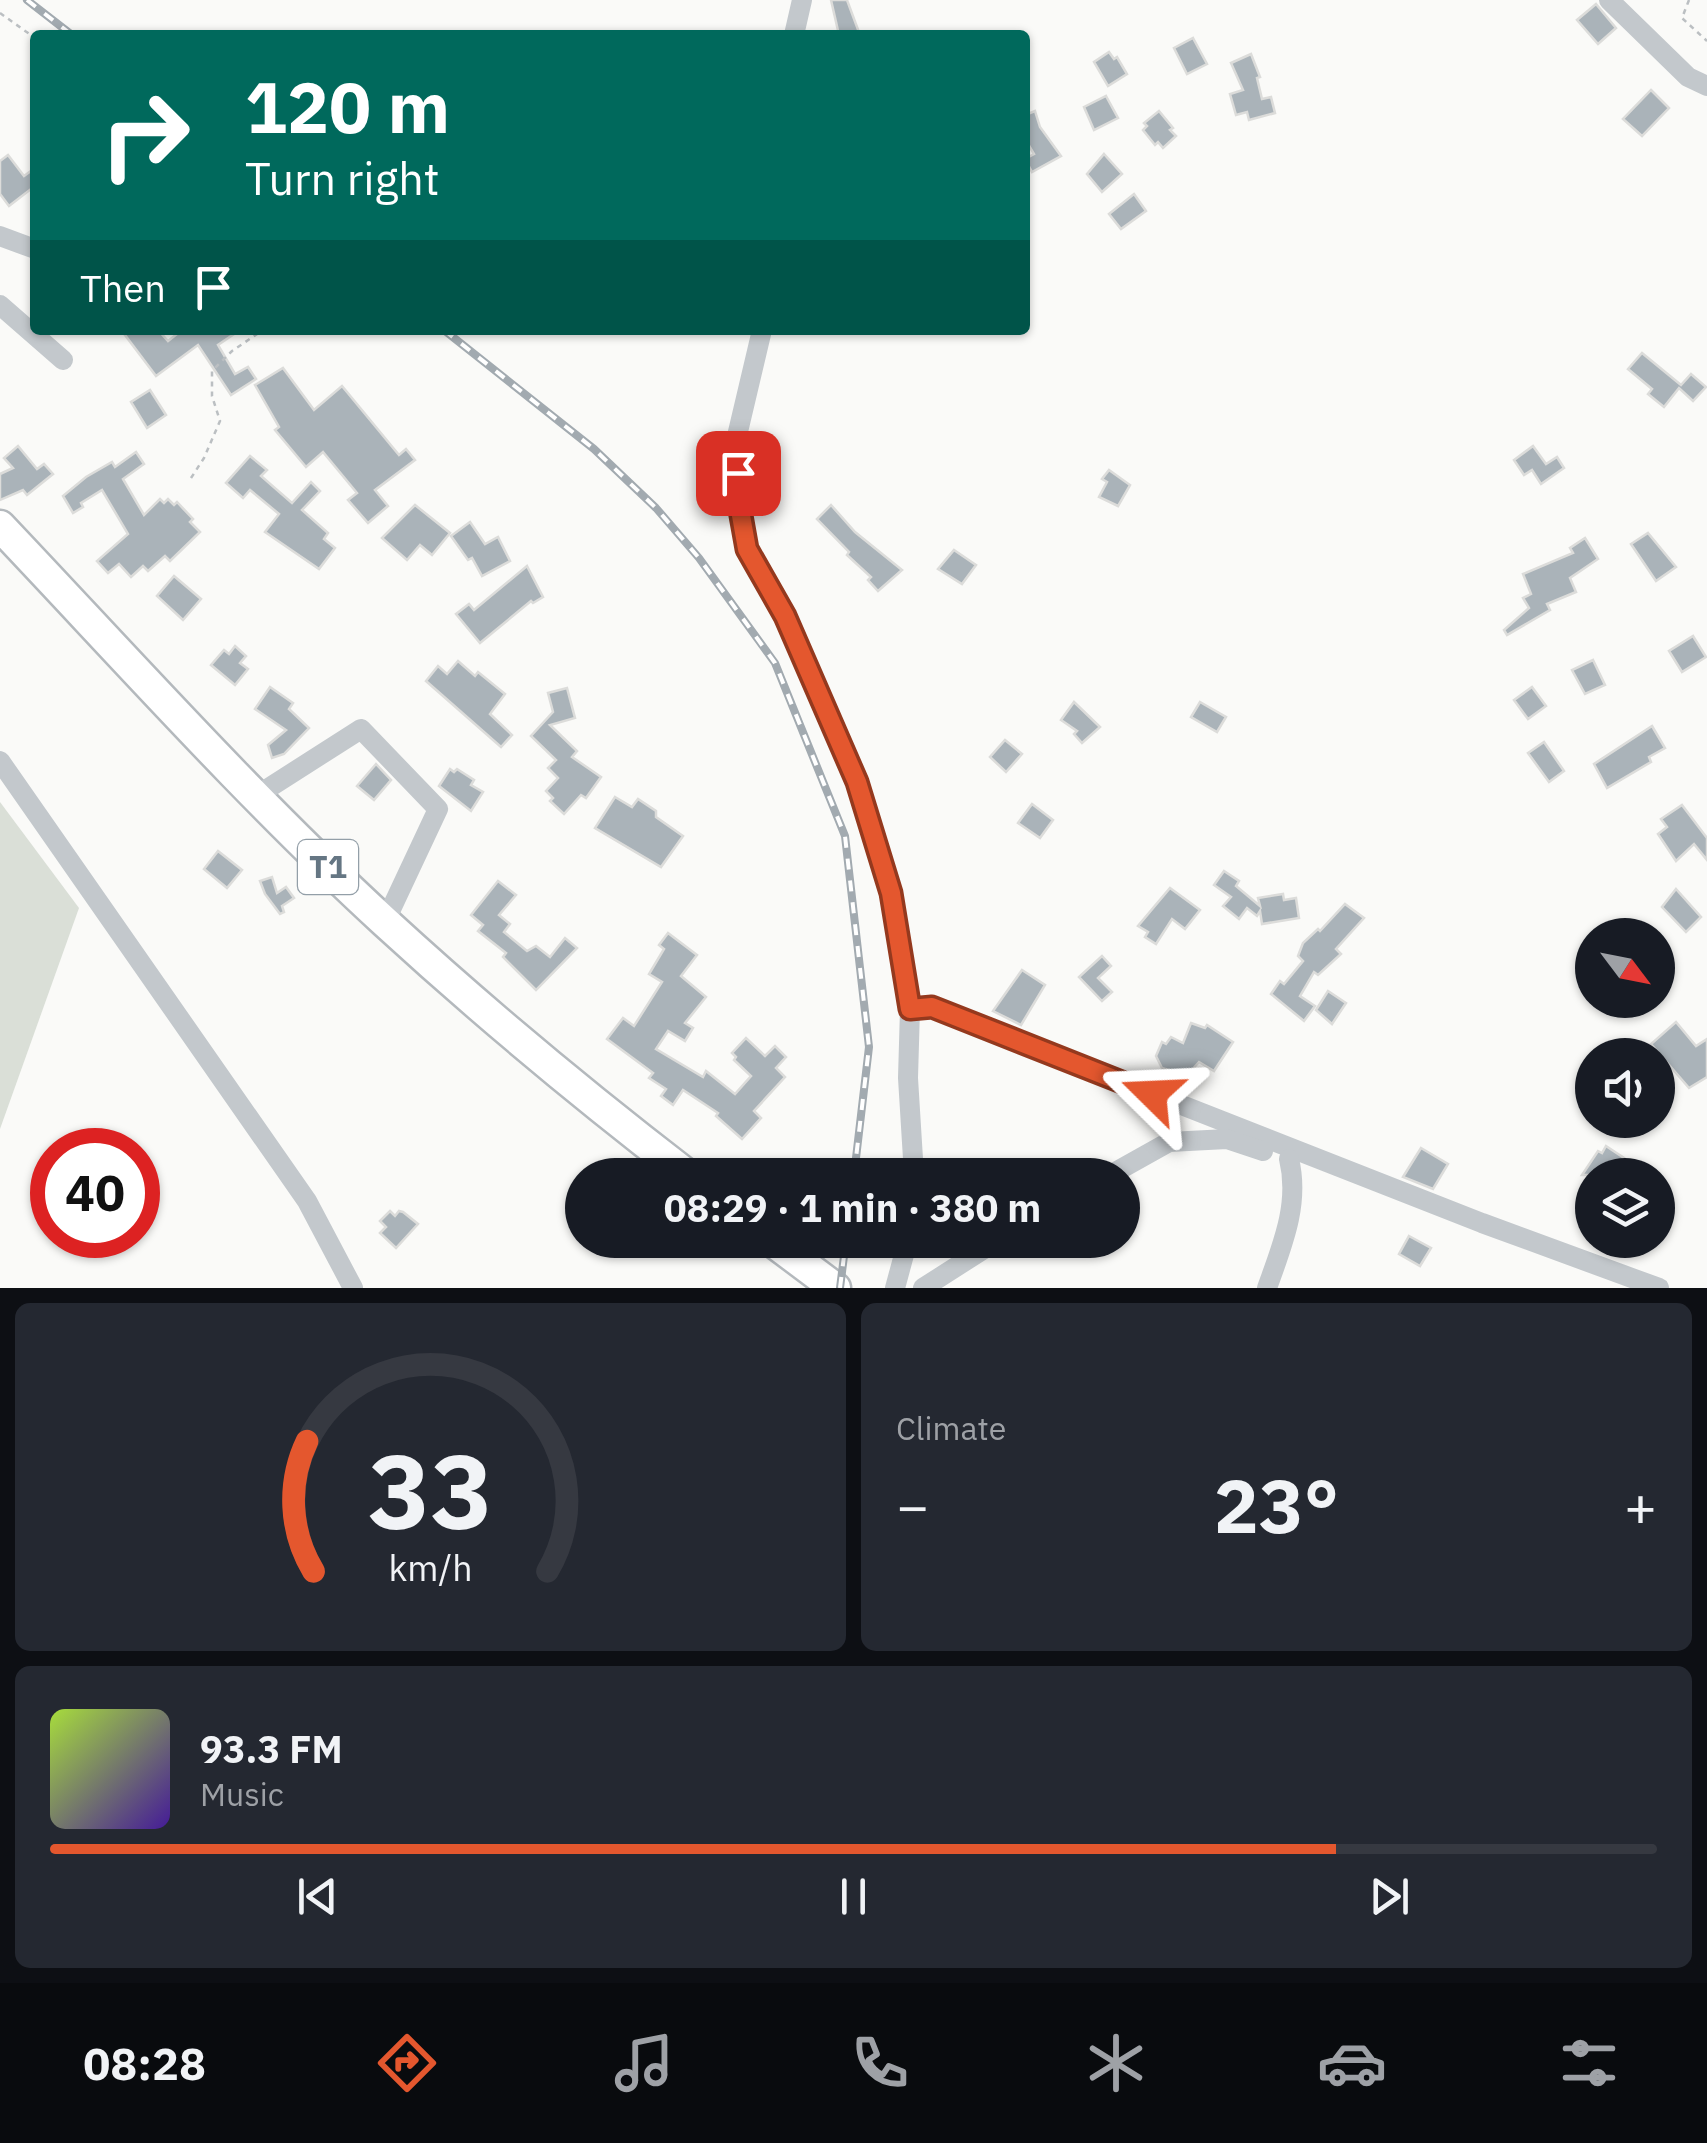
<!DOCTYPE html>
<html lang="en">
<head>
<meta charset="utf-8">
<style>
  body { margin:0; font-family:"IBM Plex Sans",sans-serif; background:#242831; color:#f1f3f6; height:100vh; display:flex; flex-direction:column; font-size:38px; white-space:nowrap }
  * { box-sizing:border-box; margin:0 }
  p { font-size:32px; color:#9ea1a6 }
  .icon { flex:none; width:55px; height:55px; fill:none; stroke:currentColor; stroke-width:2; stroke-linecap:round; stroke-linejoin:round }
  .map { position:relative; height:1288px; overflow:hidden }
  .panel { display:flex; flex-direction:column; gap:15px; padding:15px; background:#0d0f14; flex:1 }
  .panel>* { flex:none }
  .banner { position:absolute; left:30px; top:30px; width:1000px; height:305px; border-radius:10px; box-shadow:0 2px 8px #0004; background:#00695c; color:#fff; overflow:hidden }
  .needle { width:65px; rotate:122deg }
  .tools { position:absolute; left:1575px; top:918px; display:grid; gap:20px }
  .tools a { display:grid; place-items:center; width:100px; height:100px; border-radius:50%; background:#171b24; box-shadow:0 2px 8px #0004; font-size:50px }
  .speed { position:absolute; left:30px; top:1128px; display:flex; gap:20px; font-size:50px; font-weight:700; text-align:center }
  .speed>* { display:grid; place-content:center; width:130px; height:130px; border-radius:50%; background:#171b24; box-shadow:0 2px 8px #0004; line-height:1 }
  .speed .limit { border:15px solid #d22; background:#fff; color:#111 }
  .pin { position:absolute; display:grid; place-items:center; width:85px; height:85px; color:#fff; margin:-42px; border-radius:20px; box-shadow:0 5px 15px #0006 }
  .me { position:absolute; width:110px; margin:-55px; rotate:291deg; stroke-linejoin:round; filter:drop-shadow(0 0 8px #0008) }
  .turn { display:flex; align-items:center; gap:35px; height:210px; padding:0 50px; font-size:45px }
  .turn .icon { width:130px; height:130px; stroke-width:2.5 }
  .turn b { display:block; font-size:70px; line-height:85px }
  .then { display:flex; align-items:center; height:95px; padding:0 50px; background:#0003; gap:20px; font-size:38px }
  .big { font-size:75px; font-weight:700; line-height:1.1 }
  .panel .widget { flex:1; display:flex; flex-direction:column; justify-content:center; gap:15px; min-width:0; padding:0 35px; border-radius:15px; background:#242831 }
  .panel .dial { align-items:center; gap:0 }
  .dial svg { height:260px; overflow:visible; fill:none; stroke:#363941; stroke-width:7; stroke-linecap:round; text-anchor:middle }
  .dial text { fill:#f1f3f6; stroke:none }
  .song { display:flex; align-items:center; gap:30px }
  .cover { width:120px; height:120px; border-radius:15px; background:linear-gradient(135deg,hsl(80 70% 55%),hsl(260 70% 35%)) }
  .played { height:10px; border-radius:5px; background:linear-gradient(90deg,#e4572e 80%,#363941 80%) }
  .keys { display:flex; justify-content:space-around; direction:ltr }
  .heat { display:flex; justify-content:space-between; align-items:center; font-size:55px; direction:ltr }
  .panel .tiles { flex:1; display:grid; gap:15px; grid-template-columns:1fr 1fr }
  .widget:last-child { grid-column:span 2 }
  .trip { position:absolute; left:565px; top:1158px; width:575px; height:100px; border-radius:50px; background:#171b24; box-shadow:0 2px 8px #0004; font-weight:700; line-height:100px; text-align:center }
  .menu { display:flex; height:160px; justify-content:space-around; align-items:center; background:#090b0e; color:#9ea1a6 }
  .menu .icon { width:70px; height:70px }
  .menu .selected { color:#e4572e }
  .menu b { font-size:45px; color:#f1f3f6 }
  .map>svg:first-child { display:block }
</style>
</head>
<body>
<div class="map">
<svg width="1707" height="1288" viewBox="0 0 1707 1288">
  <rect width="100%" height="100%" fill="#fafaf8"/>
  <path fill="#dadfd7" d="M0,802L79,908L0,1129Z"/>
  <g fill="#aab3b9" stroke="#dcdcda" stroke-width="2.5">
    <path d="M831,0H847L860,35H839Z"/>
    <path d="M1596,4L1616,28L1598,44L1577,20Z"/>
    <path d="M1193,38L1207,64L1187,74L1174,48Z"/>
    <path d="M1109,52L1114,59L1117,57L1127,74L1108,86L1094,62Z"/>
    <path d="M1251,54L1260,77L1257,78L1262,99L1271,97L1275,113L1249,120L1247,112L1236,115L1230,94L1243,90L1231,63Z"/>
    <path d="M1651,90L1669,108L1642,136L1623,119Z"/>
    <path d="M1106,96L1118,118L1094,130L1084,107Z"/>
    <path d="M1035,111L1040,127L1061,156L1032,172L1025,159L1034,154L1025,139V115Z"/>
    <path d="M1159,111L1173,128L1170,130L1176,136L1163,148L1158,142L1155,145L1143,130L1147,126L1144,123Z"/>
    <path d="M1104,154L1122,174L1102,192L1087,174Z"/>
    <path d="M8,155L24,176L35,168V186L9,206L0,194V161Z"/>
    <path d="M1134,194L1146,211L1121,229L1109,214Z"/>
    <path d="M130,330H158L168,341L182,330H240L218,345L235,374L248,367L256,379L231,395L198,345L156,376L125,335Z"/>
    <path d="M1642,353L1681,385L1691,374L1706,387L1693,401L1679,388L1664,407L1648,394L1652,389L1628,369Z"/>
    <path d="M283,368L314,410L342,386L399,455L406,449L415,460L375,490L388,506L368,523L348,500L357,493L323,452L306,467L275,430L279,427L255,385Z"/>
    <path d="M150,390L166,415L147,428L131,402Z"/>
    <path d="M18,446L37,469L44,464L53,474L27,495L23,490L0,500V474L13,468L4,458Z"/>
    <path d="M1533,446L1546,464L1557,457L1564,468L1541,484L1532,470L1524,475L1514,460Z"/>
    <path d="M136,452L144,464L123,479L144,515L160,499L164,503L168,499L174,505L177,502L193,519L190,522L200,532L170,561L165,556L148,571L143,566L131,577L119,564L108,573L97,561L128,534L102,490L81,503L83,507L73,513L63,496L86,477L112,462L115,467Z"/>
    <path d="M250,456L267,470L261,476L292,503L311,482L320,491L302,510L328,533L324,539L335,548L319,569L265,532L279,514L250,490L243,498L226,483Z"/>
    <path d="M1109,470L1130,485L1118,506L1099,497L1107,482L1102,479Z"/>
    <path d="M415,505L450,533L432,555L420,545L407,560L382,538Z"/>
    <path d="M831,505L855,532L902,570L878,591L868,580L871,577L847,555L849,552L817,519Z"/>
    <path d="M470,522L485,544L498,537L510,561L482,576L472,558L468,560L451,536Z"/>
    <path d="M1648,533L1676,567L1656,581L1631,544Z"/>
    <path d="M1585,538L1598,559L1570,578L1576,592L1547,604L1550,610L1507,635L1504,630L1529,608L1523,598L1531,594L1523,574L1573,553L1570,548Z"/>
    <path d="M954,550L976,565L962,584L938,569Z"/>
    <path d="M527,566L543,597L533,603L531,601L480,643L456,614L469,604L474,610Z"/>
    <path d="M174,576L201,599L183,620L157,596Z"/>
    <path d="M1693,636L1706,657L1682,672L1669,651Z"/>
    <path d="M235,646L246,656L240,663L248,669L235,685L211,665L224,650L229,654Z"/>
    <path d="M1593,660L1605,685L1585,694L1572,670Z"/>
    <path d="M458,661L475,676L478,672L505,694L490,714L512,735L501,747L426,681L438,666L447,674Z"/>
    <path d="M270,687L293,703L289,709L309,728L284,754L272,758L268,745L286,730L255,709Z"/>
    <path d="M1532,687L1546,706L1528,719L1514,700Z"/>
    <path d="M567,688L575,718L550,725L577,751L572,757L601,777L586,798L581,795L564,814L550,801L553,798L546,791L558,778L548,768L556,760L531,736L553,712L548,693Z"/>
    <path d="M1074,702L1100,727L1082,743L1074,734L1077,731L1061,720Z"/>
    <path d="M1200,702L1226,717L1217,732L1191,717Z"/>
    <path d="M1652,726L1665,748L1649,757L1651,762L1607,788L1594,764Z"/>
    <path d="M1005,740L1022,754L1006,772L990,757Z"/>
    <path d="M1544,742L1564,771L1549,782L1528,753Z"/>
    <path d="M376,764L391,780L374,800L357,786Z"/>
    <path d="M450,769L454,772L457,769L474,780L471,785L483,792L471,811L439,786Z"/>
    <path d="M615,797L632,807L638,799L656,811V817L683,836L661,867L595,828Z"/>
    <path d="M1032,804L1053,820L1040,838L1018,823Z"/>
    <path d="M1682,805L1707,838V860L1694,844L1676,861L1658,834L1667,827L1661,819Z"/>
    <path d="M218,851L242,870L227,888L204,869Z"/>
    <path d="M1224,871L1239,881L1236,886L1260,906L1258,898L1283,894L1284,900L1296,898L1299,918L1262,924L1260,911L1257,916L1247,908L1239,919L1223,906L1231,897L1214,885Z"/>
    <path d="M272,877L277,893L286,887L294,898L282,906L284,912L280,914L265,894L260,881Z"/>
    <path d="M498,881L516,895L499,915L510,924L504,932L527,951L536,946L550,957L565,938L577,948L536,990L503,957L506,953L478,931L483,925L471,915Z"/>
    <path d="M1170,888L1200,910L1185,929L1172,919L1156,944L1145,937L1148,932L1138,926Z"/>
    <path d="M1676,889L1701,917L1686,932L1662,907Z"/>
    <path d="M1345,904L1364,918L1336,949L1341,954L1318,975L1314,972L1300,996L1315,1006L1304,1021L1271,994L1280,981L1284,984L1303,961L1298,956L1303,943L1318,929L1320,931Z"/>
    <path d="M668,933L697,955L681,976L706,997L685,1023L693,1028L685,1041L668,1031L656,1049L703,1077L706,1071L735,1094L751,1076L734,1060L736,1057L732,1053L746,1038L765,1056L775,1046L786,1057L776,1068L785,1077L754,1111L761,1118L742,1139L716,1116L718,1113L683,1090L673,1105L661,1096L666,1089L649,1078L653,1073L607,1039L623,1018L634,1026L662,982L649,974L664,949L659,945Z"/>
    <path d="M1102,956L1111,966L1098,978L1112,992L1102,1001L1079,977Z"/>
    <path d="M1022,970L1045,985L1021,1025L993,1011Z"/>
    <path d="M1328,991L1346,1003L1332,1024L1316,1010Z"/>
    <path d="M1676,1022L1696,1046L1707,1039V1077L1689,1088L1651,1044Z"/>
    <path d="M1191,1023L1205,1028L1207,1025L1233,1042L1214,1071L1199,1062L1188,1074H1182L1162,1068L1156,1056L1162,1042L1166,1044L1171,1037L1183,1043Z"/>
    <path d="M1606,1146L1624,1158L1614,1175H1582L1598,1151L1602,1153Z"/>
    <path d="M1421,1148L1448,1164L1433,1189L1403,1177Z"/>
    <path d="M390,1211L395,1216L399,1211L403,1212L418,1224L396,1248L380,1233L386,1227L380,1221Z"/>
    <path d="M1409,1236L1431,1248L1420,1266L1399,1254Z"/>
  </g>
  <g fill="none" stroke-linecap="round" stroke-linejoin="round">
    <defs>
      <g id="highway">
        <path d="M0,526C126,659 250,798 385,922C482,1011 583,1095 687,1175"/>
        <path d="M771,1240L835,1288"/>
      </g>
    </defs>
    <use href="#highway" stroke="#b4b9bd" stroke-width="35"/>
    <g stroke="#bbbfc2" stroke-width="2.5" stroke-dasharray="5 5" stroke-linecap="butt">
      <path d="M1689,0L1682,18L1707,41"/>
      <path d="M0,13L35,38"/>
      <path d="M191,478L204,458L220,421L212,396V371L232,351L263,330"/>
    </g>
    <g stroke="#c3c8cc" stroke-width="20">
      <path d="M1609,0L1688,77L1707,86"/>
      <path d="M794,35L802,0"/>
      <path d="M0,236L35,249"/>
      <path d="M0,305L63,360"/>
      <path d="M762,330L737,436L740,510L747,549L785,616L857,782L891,893L910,1009"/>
      <path d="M0,761L307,1201L353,1288"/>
      <path d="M256,796L361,729L438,809L385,922"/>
      <path d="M914,1175L908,1078L910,1009L932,1007L1482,1223L1659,1288"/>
      <path d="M1110,1175L1169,1142L1227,1139L1263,1151"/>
      <path d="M895,1288L908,1240"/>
      <path d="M923,1288L998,1240"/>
      <path d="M1267,1288C1282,1246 1300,1204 1289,1159"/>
    </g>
    <use href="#highway" stroke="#fff" stroke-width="30"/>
    <defs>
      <g id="rail">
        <path d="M27,0L72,35"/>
        <path d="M444,330L594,449L656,508L699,558L775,663L845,836L869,1047L854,1175"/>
        <path d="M840,1288L846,1240"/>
      </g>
    </defs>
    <use href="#rail" stroke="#a2aab0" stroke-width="8"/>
    <use href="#rail" stroke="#fff" stroke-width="4" stroke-dasharray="11" stroke-linecap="butt"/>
  </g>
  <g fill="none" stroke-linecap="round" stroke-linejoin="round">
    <defs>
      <path id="route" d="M738,473L740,510L747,549L785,616L857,782L891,893L910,1009L932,1007L1152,1094"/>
    </defs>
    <use href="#route" stroke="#94391e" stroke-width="25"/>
    <use href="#route" stroke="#e4572e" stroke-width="18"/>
  </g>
  <g text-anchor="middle" stroke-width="10" stroke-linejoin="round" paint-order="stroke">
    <rect fill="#fff" stroke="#939fa8" stroke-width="2.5" x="298" y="840" width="60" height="54" rx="8"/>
    <g font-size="32" font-weight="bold" fill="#657683">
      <text x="328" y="878">T1</text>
    </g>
  </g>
</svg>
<div class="tools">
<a><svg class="needle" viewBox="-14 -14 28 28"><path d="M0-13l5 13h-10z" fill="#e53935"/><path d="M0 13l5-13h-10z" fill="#9ea1a6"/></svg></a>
<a><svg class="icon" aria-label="sound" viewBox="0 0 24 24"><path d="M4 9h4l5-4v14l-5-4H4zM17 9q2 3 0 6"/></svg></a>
<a><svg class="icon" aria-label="layers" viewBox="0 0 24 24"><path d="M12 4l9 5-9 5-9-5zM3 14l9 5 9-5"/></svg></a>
</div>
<div class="speed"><div class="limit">40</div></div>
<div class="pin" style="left:738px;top:473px;background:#d93025"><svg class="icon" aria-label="arrive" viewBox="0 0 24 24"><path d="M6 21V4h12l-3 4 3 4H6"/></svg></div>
<svg class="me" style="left:1152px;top:1094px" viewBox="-20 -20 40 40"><path d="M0-17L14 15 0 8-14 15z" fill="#e4572e" stroke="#fff" stroke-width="4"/></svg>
<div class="trip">08:29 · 1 min · 380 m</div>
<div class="banner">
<div class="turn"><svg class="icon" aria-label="right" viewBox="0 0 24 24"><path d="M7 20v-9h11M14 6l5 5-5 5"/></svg><div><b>120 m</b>Turn right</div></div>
<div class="then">Then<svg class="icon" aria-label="arrive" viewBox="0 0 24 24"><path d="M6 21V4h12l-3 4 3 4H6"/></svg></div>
</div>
</div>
<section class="panel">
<div class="tiles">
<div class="widget dial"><svg viewBox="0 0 100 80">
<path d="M14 69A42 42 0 1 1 86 69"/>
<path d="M14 69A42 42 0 0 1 12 29" stroke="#e4572e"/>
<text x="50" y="56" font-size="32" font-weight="700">33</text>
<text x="50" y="72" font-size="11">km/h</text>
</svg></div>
<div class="widget"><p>Climate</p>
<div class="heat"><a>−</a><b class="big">23°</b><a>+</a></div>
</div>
<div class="widget">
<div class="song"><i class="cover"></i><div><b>93.3 FM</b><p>Music</p></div></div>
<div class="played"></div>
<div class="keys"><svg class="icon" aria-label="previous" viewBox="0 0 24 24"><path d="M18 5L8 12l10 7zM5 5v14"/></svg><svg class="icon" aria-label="pause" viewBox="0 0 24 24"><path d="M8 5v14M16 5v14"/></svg><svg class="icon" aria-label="next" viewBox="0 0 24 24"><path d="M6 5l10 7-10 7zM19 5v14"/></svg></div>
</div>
</div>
</section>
<nav class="menu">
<b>08:28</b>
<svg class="icon selected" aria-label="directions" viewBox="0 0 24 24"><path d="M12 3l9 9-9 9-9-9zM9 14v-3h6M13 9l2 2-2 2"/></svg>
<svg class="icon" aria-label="music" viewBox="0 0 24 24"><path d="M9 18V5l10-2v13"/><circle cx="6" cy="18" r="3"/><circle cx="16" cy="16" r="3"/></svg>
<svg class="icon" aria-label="phone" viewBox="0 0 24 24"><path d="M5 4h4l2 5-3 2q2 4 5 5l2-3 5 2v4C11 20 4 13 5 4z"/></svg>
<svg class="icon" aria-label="climate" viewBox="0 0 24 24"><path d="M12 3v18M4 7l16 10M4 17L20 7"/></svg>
<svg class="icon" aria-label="car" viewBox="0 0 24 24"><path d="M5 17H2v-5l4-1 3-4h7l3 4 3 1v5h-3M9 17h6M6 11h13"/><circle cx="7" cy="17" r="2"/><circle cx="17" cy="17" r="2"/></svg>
<svg class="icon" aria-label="filters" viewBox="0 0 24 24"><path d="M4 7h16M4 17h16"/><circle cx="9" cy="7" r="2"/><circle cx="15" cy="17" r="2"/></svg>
</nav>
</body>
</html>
